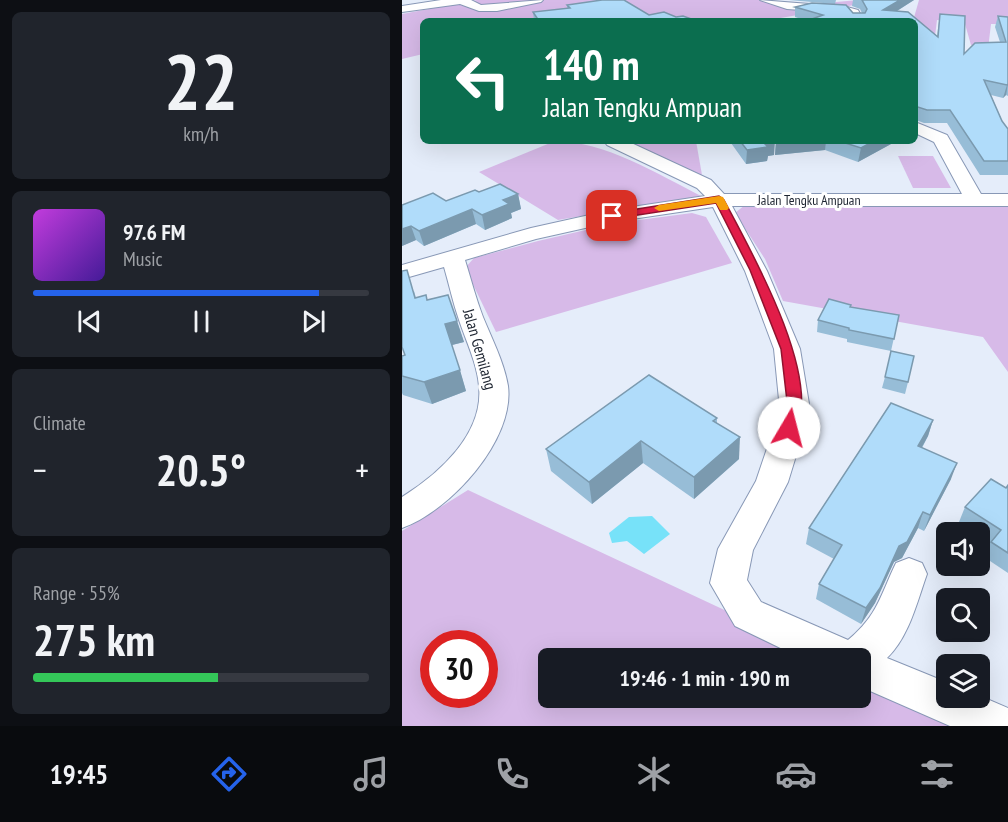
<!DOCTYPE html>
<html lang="en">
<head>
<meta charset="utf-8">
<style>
  body { margin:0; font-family:"PT Sans Narrow",sans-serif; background:#20242c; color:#f1f3f6; height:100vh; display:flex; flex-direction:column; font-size:22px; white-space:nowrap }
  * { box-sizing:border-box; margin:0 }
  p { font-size:20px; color:#9ea1a6 }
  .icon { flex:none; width:33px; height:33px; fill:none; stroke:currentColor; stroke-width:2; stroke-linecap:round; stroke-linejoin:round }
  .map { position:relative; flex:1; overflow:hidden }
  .sheet { display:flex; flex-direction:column; gap:12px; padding:12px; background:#0d0f14; width:402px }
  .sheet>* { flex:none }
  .top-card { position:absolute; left:18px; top:18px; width:498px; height:126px; border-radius:9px; box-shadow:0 6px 24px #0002; background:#0b6e4f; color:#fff; overflow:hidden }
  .tools { position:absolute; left:534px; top:522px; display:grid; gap:12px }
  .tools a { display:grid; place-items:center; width:54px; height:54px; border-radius:9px; background:#171b24; box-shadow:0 6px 24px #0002; font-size:30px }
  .speed { position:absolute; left:18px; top:630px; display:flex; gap:12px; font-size:30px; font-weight:700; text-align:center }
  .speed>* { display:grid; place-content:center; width:78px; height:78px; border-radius:50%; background:#171b24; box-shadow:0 6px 24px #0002; line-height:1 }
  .speed .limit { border:9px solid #d22; background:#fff; color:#111 }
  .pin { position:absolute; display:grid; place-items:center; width:51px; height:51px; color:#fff; margin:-26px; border-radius:12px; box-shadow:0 3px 9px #0006 }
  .me { position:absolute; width:66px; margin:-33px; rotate:8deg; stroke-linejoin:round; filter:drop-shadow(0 0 4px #0008) }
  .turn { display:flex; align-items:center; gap:21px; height:126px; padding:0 24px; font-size:27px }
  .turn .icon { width:78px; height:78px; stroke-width:2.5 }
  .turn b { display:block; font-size:42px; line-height:51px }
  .big { font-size:45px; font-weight:700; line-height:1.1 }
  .sheet .widget { flex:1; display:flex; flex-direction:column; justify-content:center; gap:9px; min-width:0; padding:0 21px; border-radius:9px; background:#20242c }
  .sheet .dial { align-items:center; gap:0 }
  .dial b { font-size:78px; line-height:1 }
  .song { display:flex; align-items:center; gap:18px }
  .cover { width:72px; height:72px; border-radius:9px; background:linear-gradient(135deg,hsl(290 70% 55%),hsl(260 70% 35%)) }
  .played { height:6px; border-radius:3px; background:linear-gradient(90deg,#2563eb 85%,#363941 85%) }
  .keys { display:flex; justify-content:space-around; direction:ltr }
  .heat { display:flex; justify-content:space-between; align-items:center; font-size:33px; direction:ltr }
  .charge { height:9px; border-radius:4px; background:linear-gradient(90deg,#34c759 55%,#363941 0) }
  .trip { position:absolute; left:136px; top:648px; width:333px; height:60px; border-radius:9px; background:#171b24; box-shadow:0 6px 24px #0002; font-weight:700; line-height:60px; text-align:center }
  .tab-bar { display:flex; height:96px; justify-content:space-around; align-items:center; background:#090b0e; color:#9ea1a6 }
  .tab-bar .icon { width:42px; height:42px }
  .tab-bar .current { color:#2563eb }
  .tab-bar b { font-size:27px; color:#f1f3f6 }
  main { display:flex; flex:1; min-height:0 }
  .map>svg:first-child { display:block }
</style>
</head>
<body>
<main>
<section class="sheet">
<div class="widget dial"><b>22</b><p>km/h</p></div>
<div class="widget">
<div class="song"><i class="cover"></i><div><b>97.6 FM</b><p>Music</p></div></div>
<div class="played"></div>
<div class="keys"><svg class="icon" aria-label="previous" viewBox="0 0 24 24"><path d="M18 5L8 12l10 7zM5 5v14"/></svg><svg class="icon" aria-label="pause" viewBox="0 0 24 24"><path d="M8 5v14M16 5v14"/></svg><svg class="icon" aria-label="next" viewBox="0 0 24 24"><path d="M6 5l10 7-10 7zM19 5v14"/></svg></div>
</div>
<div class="widget"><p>Climate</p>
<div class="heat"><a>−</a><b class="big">20.5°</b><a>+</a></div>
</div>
<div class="widget"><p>Range · 55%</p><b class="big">275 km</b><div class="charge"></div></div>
</section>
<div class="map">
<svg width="606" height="726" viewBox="0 0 606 726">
  <rect width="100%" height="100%" fill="#e5edfa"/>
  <g fill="#d7bae8" fill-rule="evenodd">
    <path d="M75,0H361L380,7L456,0L458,4L373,19L375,21H21V54L0,59V14Z"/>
    <path d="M517,0H606V24H589L586,49L569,45L563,24L535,20L533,36L511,21Z"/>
    <path d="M153,141C202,141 256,174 299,196L156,220L77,172Z"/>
    <path d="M222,141H294L300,175Z"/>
    <path d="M496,156H531L549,188H511Z"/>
    <path d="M343,205L606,207V372L581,337L381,301L363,259L333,213Z"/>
    <path d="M290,213L304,217L330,263L94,332L63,268L72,258L136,241L214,223Z"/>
    <path d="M66,490L425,658H147V698H459V674L572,726H0V531ZM32,644H82V694H32Z"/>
  </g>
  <path fill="#77e2f9" d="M250,516L268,534L242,554L225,541L210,543L207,533L227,517Z"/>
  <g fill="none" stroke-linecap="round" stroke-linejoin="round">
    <defs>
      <g id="minor">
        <path d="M39,0H69L79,5L141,0L139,2L95,11H77L58,4L0,12V6Z"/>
        <path d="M358,0L445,7L456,10L462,21H450L444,13L385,9Z"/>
        <path d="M513,122L545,135L579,194H606V206H330L365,271L398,349L408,410L386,482L351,550L345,580L359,602L446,640C476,615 478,596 494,563L507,558L520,563L525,574C515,602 507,637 485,658L544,682V698L578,696L606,708V726H548L459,687V658H399L333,626L308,583L316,549L354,481L378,410L372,349L343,271L311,207L210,222L134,239L63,260C69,279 74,299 81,317C90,339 102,362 106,386C113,440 48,511 0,528V497C37,474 82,434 77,386C75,363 64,341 57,320C51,303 47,284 42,267L0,279V265L129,228L210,210L303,196L295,188L205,145L202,141H225L309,180L322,194H560L532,142L513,133Z"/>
      </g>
    </defs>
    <use href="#minor" stroke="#8898b6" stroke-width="2"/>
    <use href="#minor" fill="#fff" fill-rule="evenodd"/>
  </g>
  <g fill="#97bdd7">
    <path d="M387,0H434L433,4Z"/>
    <path d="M451,0H512L495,11L506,12L535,36L538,14L563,16L562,54L573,43L598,42L593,27L596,16L606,17V96L604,95L601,98L589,95L600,121L606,129V175H578L545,123H522L514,120L513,121V21H405L393,17V7L410,3L444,5L451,13H460L458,9L450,6Z"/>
    <path d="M165,5L247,15L274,17L295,21H132L131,12L165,8Z"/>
    <path d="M329,141H372V155L366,156L365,161L344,164L329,143Z"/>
    <path d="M374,141H490L489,144L456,162L423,150L373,155Z"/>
    <path d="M77,192L116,194L119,209L109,213L110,218L83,230L74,224L22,246L14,240L0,246V205L44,201Z"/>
    <path d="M12,291L14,298L25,300L55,321L62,342L50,345L64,391L30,404L1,395L0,393V356L3,355Z"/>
    <path d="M449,307L497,315L489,351L445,342V339L415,332L416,320Z"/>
    <path d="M483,377L506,382L503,394L480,388Z"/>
    <path d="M315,418V423L337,459L292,499L241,463L190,504L149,471L144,449Z"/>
    <path d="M531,420L526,436L520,448L549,479L522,531L516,528L500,558L492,562L473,603L459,624L414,599L417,584L432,559L404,544L407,528Z"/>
    <path d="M606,485V573L582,557L588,543L578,536V532H573L557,522L563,507L604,488Z"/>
  </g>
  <g fill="#7b9aaf">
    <path d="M498,0H512L479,21L481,10Z"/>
    <path d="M606,84L604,95L601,98L605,85Z"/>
    <path d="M516,107L514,120L513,121V110Z"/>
    <path d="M373,141L372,155L366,156L365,161L344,164L345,150L362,143Z"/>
    <path d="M383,141H424L423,150L373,155L374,142Z"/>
    <path d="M472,141H490L489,144L456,162L459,148Z"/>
    <path d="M116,194L119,209L109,213L110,218L83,230L80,215L101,200Z"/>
    <path d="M70,209L74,224L22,246L17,231Z"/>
    <path d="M9,226L14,240L0,246V229Z"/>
    <path d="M55,321L62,342L50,345L43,324Z"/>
    <path d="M58,370L64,391L30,404L22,382Z"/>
    <path d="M531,420L526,436L511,463L516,446Z"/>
    <path d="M338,437L337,459L292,499V477Z"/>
    <path d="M239,441L241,463L190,504L187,482Z"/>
    <path d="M555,463L549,479L522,531L528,515Z"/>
    <path d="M521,512L516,528L500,558L492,562L473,603L459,624L464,608L497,546Z"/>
  </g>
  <g fill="#b0dcfa" stroke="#7b9aaf" stroke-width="1.5">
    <path d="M200,0H222L247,15L262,12L274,17L281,16L295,21H137L131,12L168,8L165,5Z"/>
    <path d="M460,0H498L481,10L506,12L536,37L538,14L563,16L562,54L573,43L604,42L596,16L606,17V84L605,85L582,80L600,121L606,129V161H582L548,110H525L516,107L513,110V21H408L407,20L421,15L393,7L410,3L444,5L451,13H463L465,9Z"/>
    <path d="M338,141H373L362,143L366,147L345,150Z"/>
    <path d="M437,141H472L459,148Z"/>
    <path d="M98,184L116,194L101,200L107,204L80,215L70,209L17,231L9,226L0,229V205L31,193L44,201L73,190L77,192Z"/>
    <path d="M5,270L13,298L24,295L25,300L46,295L55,321L43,324L58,370L22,382L0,376V356L3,355L0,347V271Z"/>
    <path d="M427,299L449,305L448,307L497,315L492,339L447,330V328L416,320Z"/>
    <path d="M489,351L512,356L506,382L483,377Z"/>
    <path d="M247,375L315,418L311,421L338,437L292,477L239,441L187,482L144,449Z"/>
    <path d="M489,403L531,420L516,446L555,463L528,515L521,512L505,542L497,546L478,588L464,608L417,584L440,545L407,528Z"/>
    <path d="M589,479L604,488L606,485V553L589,542L599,530L563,507Z"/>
  </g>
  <path fill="#e11d48" stroke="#92132f" stroke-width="1.5" d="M317,196L322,200C348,249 422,379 393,432H382L380,428L386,410L379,349L348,270L314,203L210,219L205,216L210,213Z"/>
  <path fill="#f59e0b" d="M317,196L321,197L327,208L325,210H318L314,203L257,211L252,208L257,205Z"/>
  <g text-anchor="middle" stroke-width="6" stroke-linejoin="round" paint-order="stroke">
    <g font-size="14" fill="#1e2531" stroke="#fff">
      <text x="407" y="205">Jalan Tengku Ampuan</text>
    </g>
    <g font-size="16" fill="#1e2531" stroke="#fff">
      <text transform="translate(78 349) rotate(74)" y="6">Jalan Gemilang</text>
    </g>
  </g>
</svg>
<div class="tools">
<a><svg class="icon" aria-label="sound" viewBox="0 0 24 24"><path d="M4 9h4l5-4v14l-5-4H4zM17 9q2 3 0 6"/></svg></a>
<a><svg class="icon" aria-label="search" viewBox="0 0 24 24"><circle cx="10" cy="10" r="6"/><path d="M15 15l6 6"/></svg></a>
<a><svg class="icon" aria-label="layers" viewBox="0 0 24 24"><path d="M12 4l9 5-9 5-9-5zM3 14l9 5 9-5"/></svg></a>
</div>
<div class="speed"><div class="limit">30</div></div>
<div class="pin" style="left:210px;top:216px;background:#d93025"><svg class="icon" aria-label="arrive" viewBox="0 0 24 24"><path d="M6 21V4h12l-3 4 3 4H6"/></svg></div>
<svg class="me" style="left:387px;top:428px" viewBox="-20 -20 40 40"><circle r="19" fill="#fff"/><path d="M0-13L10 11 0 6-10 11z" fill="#e11d48"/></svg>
<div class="trip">19:46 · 1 min · 190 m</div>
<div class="top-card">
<div class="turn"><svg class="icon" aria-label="left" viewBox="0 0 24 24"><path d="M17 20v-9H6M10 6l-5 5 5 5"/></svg><div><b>140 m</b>Jalan Tengku Ampuan</div></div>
</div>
</div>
</main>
<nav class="tab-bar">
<b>19:45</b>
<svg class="icon current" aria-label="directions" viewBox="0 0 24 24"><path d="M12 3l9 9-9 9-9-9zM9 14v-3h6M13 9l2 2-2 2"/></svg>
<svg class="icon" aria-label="music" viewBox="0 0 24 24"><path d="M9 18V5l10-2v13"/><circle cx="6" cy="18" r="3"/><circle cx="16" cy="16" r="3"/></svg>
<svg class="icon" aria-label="phone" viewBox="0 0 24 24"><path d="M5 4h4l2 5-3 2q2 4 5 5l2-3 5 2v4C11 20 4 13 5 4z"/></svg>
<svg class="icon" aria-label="climate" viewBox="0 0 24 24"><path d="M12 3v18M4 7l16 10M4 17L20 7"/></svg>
<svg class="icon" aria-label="car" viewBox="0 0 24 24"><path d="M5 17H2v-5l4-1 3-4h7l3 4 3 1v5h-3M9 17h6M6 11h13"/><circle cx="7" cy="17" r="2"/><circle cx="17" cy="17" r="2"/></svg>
<svg class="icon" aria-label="filters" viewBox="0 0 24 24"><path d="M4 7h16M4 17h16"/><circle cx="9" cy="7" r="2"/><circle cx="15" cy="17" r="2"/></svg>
</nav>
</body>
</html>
